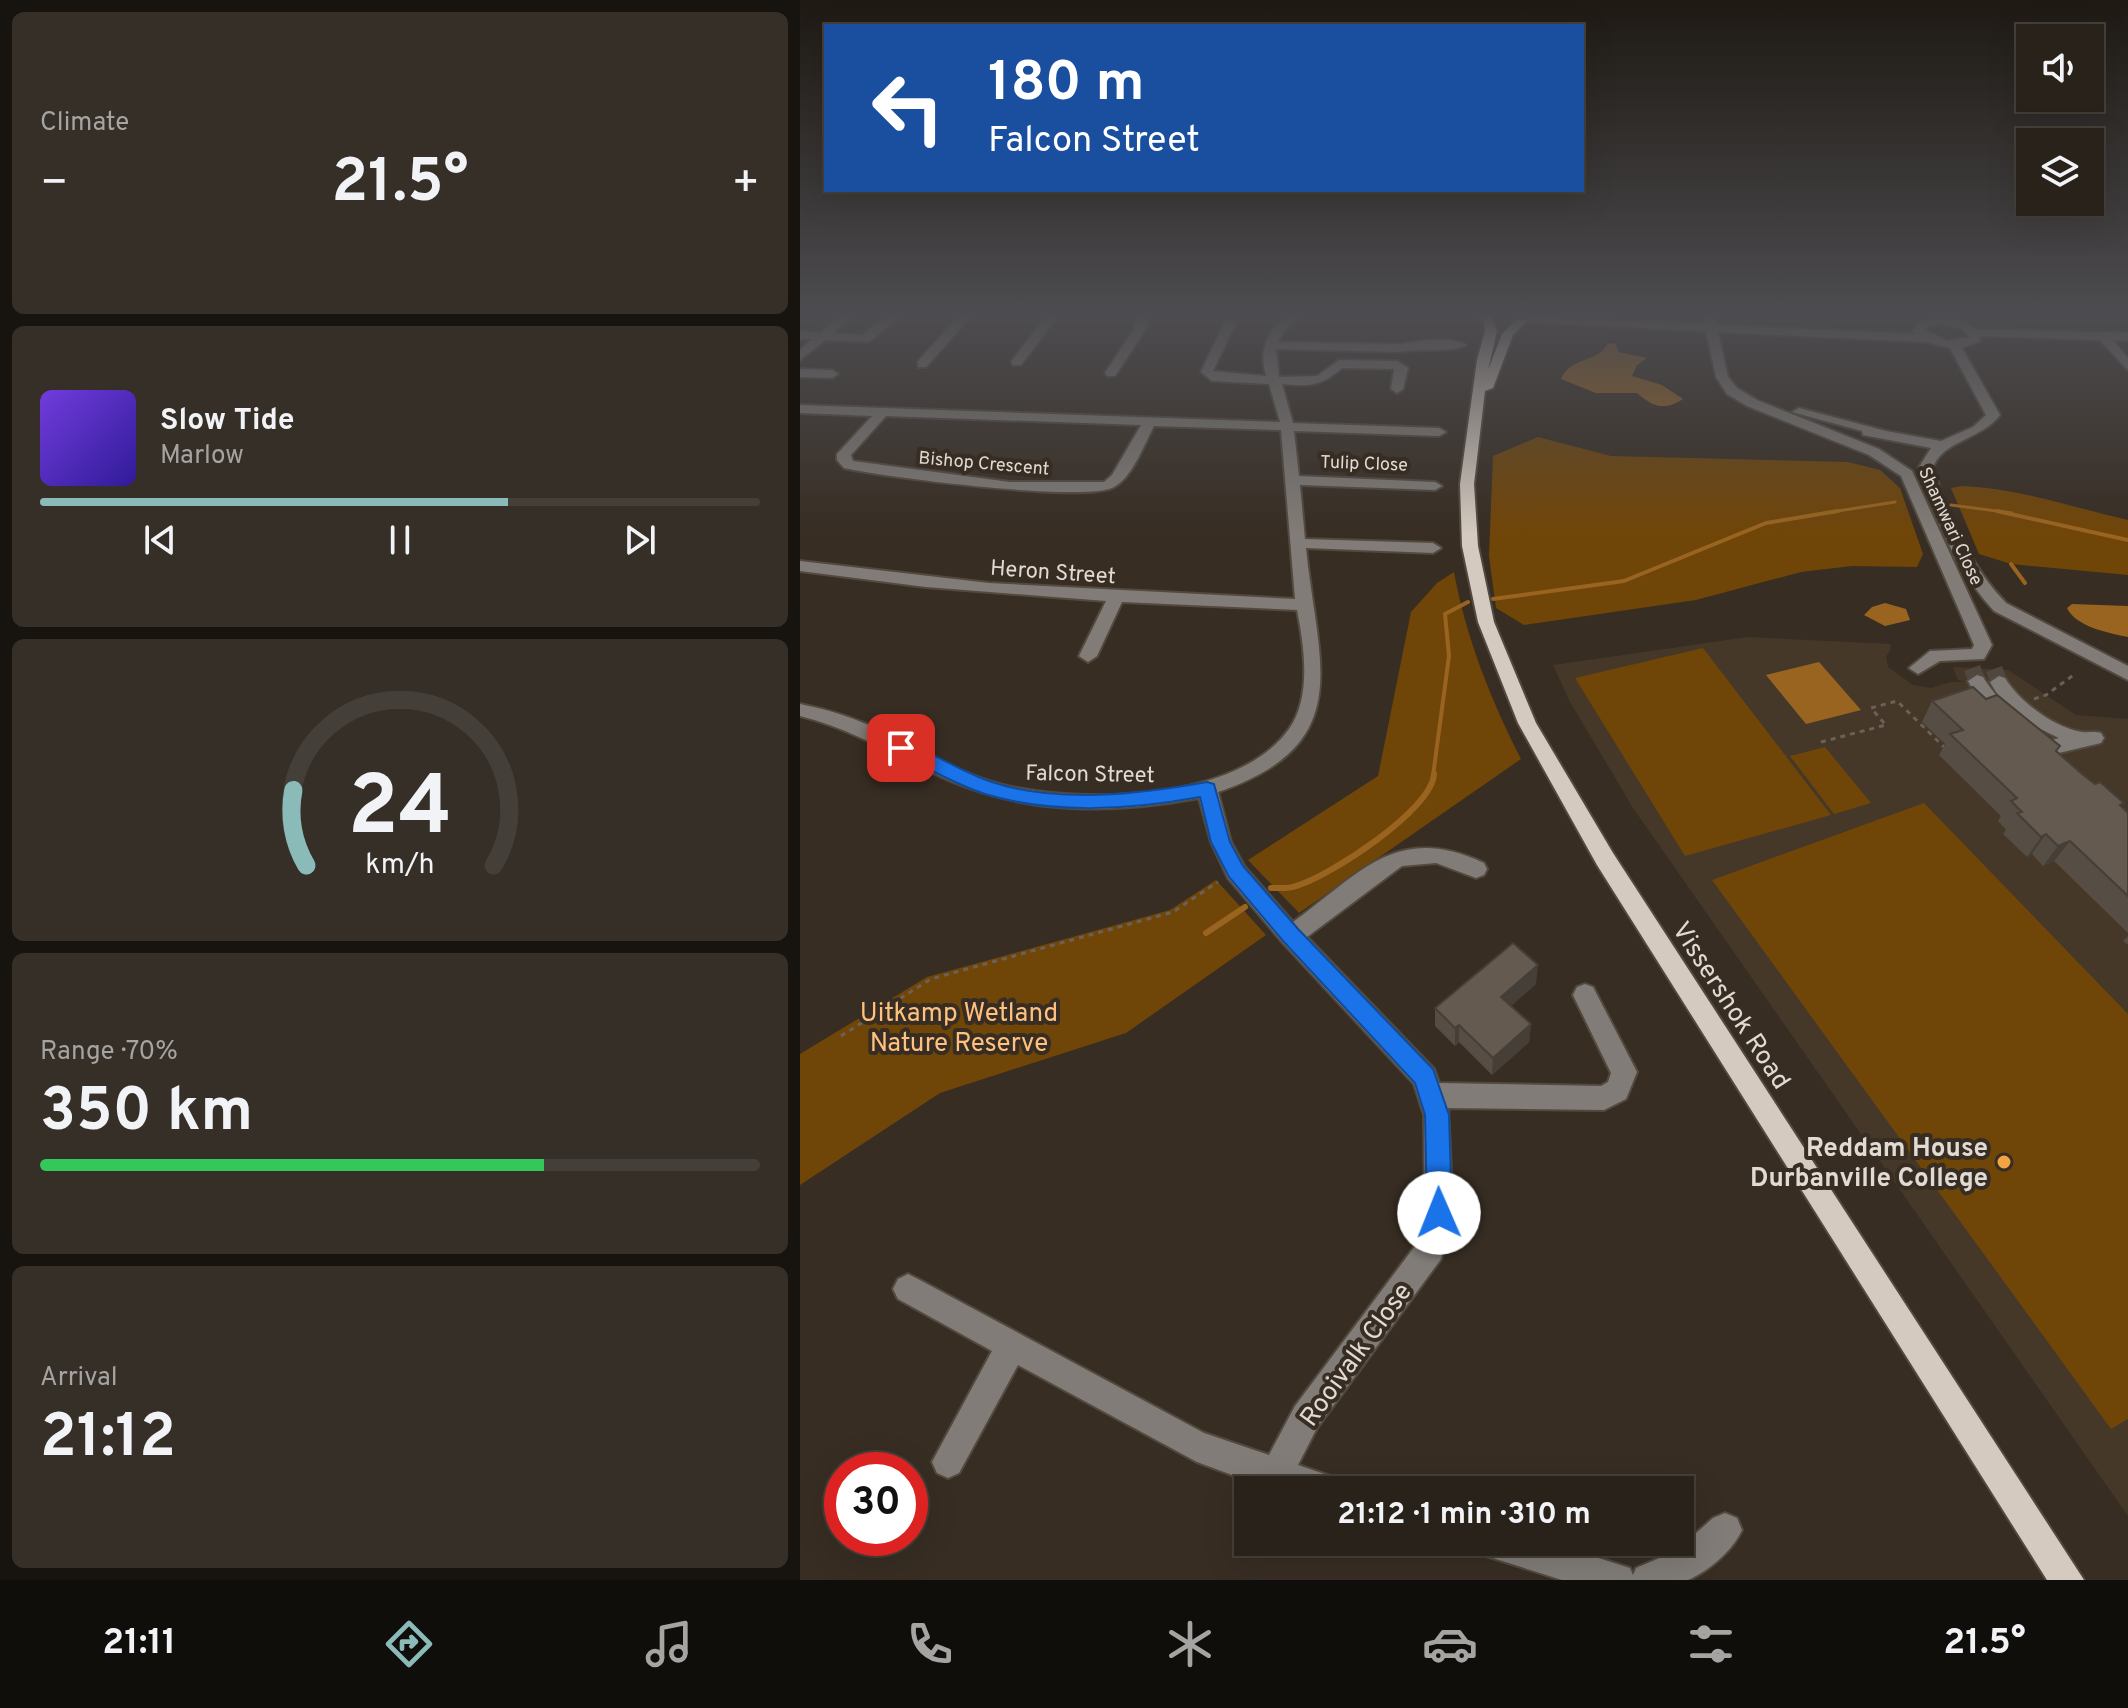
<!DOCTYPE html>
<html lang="en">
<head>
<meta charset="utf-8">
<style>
  body { margin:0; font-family:Overpass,sans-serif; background:#352f27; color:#f1f3f6; height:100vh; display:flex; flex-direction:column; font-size:30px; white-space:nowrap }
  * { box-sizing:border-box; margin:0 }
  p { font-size:26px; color:#a5a4a2 }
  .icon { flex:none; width:44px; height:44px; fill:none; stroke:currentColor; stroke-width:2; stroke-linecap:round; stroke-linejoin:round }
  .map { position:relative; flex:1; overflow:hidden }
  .sheet { display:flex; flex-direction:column; gap:12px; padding:12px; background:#17130e; width:800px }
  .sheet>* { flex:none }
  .guide { position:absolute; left:24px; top:24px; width:760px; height:168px; border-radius:0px; box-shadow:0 8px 32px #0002,0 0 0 2px #453f39; background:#1a4fa0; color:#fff; overflow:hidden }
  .tools { position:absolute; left:1216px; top:24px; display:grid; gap:16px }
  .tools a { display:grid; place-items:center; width:88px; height:88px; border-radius:0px; background:#29221a; box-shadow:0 8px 32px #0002,0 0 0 2px #453f39; font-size:40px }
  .speed { position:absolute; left:24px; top:1452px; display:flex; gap:16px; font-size:40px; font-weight:700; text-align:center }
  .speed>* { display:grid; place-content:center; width:104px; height:104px; border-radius:50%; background:#29221a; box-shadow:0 8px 32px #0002,0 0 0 2px #453f39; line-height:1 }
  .speed .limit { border:12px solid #d22; background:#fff; color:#111 }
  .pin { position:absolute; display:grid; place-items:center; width:68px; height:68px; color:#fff; margin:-34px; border-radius:16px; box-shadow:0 4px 12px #0006 }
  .me { position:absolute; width:88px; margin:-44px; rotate:359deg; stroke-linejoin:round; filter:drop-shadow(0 0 6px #0008) }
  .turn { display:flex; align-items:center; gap:28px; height:168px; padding:0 32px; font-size:36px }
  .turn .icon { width:104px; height:104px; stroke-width:2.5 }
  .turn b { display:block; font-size:56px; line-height:68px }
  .big { font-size:60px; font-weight:700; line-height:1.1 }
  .sheet .widget { flex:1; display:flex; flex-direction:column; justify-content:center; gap:12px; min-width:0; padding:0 28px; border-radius:12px; background:#352f27 }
  .sheet .dial { align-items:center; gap:0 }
  .dial svg { height:208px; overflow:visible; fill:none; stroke:#453f39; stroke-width:7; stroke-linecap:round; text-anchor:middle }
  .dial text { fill:#f1f3f6; stroke:none }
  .song { display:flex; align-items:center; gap:24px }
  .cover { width:96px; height:96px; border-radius:12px; background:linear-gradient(135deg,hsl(260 70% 55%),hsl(250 70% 35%)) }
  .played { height:8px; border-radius:4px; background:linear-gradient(90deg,#8bbbb9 65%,#453f39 65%) }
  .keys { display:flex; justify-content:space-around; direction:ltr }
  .heat { display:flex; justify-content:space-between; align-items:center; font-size:44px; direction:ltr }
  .charge { height:12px; border-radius:6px; background:linear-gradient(90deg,#34c759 70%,#453f39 0) }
  .trip { position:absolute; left:434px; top:1476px; width:460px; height:80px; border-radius:0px; background:#29221a; box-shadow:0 8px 32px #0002,0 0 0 2px #453f39; font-weight:700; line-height:80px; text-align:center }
  .tabs { display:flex; height:128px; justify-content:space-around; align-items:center; background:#100e0a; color:#a5a4a2 }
  .tabs .icon { width:56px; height:56px }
  .tabs .active { color:#8bbbb9 }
  .tabs b { font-size:36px; color:#f1f3f6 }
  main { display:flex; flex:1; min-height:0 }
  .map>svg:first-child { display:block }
</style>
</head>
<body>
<main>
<section class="sheet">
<div class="widget"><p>Climate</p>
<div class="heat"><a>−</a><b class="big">21.5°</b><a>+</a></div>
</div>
<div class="widget">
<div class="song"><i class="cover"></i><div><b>Slow Tide</b><p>Marlow</p></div></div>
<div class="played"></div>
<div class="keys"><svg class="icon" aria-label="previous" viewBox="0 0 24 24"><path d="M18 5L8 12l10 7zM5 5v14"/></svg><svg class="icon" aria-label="pause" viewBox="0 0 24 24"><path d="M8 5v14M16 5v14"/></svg><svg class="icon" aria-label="next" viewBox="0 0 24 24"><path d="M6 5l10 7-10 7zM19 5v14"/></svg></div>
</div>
<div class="widget dial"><svg viewBox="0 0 100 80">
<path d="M14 69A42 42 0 1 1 86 69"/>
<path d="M14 69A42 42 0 0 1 9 40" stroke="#8bbbb9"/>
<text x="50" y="56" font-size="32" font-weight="700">24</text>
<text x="50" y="72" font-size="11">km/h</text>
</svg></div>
<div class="widget"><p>Range · 70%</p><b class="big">350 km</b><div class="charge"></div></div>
<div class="widget"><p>Arrival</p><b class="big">21:12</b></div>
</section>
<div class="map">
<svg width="1328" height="1580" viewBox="0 0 1328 1580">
  <rect width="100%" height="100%" fill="#372d23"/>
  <path fill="#453829" d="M948,637L1090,644L1091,648L1086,657L1088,667L1113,685L1131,688L1151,682H1165L1158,680L1153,667L1208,670L1276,715L1328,719V1516L833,808L770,702L753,665Z"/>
  <g fill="#704508">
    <path d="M738,437L811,456L1048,462L1080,470L1100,488L1123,554L1117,567L1052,566L1001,572L896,600L724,625L696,608L689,556L693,456Z"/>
    <path d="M1161,486C1218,488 1272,507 1328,520V575L1211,564L1179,554L1151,488Z"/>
    <path d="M654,572C666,638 691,700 721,759L499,913L448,860L578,776L611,612L637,583Z"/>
    <path d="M903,648L1031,815L885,856L775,678Z"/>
    <path d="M1025,747L1071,803L1034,814L990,756Z"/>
    <path d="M1124,803L1328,1014V1419L1311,1429L912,880Z"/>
    <path d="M416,880L466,935L326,1033L140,1093L0,1185V1054L127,977L370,910Z"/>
  </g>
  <g fill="#996420">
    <path d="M815,343L819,352L847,358L837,365L832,376L862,385L883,399C864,411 853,407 837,393H796L761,379C769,357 800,362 807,344Z"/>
    <path d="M1085,603L1106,609L1110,620L1085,626L1064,615L1072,607Z"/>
    <path d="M1272,604L1328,606V637C1309,633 1276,627 1267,608Z"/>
    <path d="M1019,662L1061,710L1006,724L966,675Z"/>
  </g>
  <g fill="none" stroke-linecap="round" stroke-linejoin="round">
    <g stroke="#996420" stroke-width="3">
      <path d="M1151,505L1212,513"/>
      <path d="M1025,513L1095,502"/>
    </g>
    <g stroke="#996420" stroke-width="4">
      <path d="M1197,511L1328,540"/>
      <path d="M1211,564L1225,583"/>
      <path d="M693,599L824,581L966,523L1038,511"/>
      <path d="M633,776L649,656L645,614L668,602"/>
    </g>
    <g stroke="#996420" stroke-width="6">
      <path d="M471,888C479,888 489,889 496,886C530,876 632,810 634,774"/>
      <path d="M406,933L445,907"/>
    </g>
    <g stroke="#50473e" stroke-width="17" stroke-dasharray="17 9" stroke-linecap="butt">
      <path d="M1172,668L1177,681"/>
      <path d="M1194,669L1199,682"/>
    </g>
    <defs>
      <g id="minor">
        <path d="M42,313H55L33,333L62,335L91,313H104L69,342L25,340L0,360V350L12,339H0V331L20,333Z"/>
        <path d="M162,313H174L126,367H118V361Z"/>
        <path d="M248,313H260L221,365H213L211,362Z"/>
        <path d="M337,313H349L346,329L315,376H307L305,373L334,329Z"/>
        <path d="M492,313H506L485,329L478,342L600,344C618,341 650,335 666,345C654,353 618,348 600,352L476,349L479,377L517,376L539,360L597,361L608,368L603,389L597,393L591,389L594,369L542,368C520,387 510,386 482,384L493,423L639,428L646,432L639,436L494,431L499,476L635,482L642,486L635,490L500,485L505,539L633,543L641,548L633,553L506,548C517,662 559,744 418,792L431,842L444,866L493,922C561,873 596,822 684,863L687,869L684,875L676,878L636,863L602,866L507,937L634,1069L639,1083L801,1086L808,1082L811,1073L773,995L777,987L785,984L793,987L837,1072L826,1099L804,1110L648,1108L653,1213L641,1259L517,1428L498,1465L536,1478L540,1490H473L397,1462L218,1365L159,1473L148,1478L137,1473L132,1462L192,1351L98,1299L93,1289L98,1279L108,1274L118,1279L404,1433L469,1455L495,1406L618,1242L625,1213L624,1115L614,1084L483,943L428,878L411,842L399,798C313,814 228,815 146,779C97,757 53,729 0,716V704C30,710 58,719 86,733C124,751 162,775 203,785C282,804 437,802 489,729C512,696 504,646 497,610L322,602L297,656L288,662L279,656L306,601L126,587L0,571V561L189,583L495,599L481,430L354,426C344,444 333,477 314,487C287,503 83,477 44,468L37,460V454L72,416L0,413V405L480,422L469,384L412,381L401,372L424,323L430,320L436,323L413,371L466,376C458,349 468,328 492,313ZM86,416L341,425L312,475L304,482H210L53,461L51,455Z"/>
        <path d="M658,313H686L688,315L682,318Z"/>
        <path d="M903,313H913L916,325L1115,334L1113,331L1120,321C1138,317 1160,316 1174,329L1328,333V341L1313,340L1328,358V370L1300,340L1180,336V341L1162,348L1200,415C1182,439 1144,440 1133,467C1147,515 1171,567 1206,603L1328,666V680L1194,611C1158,572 1133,517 1119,467L1131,448L1063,435L1062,431L992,412L999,408L1086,431L1141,441L1173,427L1186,415L1150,348L1126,342L918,332L928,377L937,388L957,400L1079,449L1112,471L1192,645L1184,659L1140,661L1118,674L1109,668L1130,651L1172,649L1174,645L1101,476L1069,455L947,406L927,394L916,377L906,331L727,322L721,319L727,316L904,324ZM1141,323L1163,329L1169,337L1147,341L1125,330L1128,326Z"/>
        <path d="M0,369L32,370L38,374L32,378L0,377Z"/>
        <path d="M1177,675L1183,677C1192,692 1204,703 1213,717L1211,722H1197L1180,702L1168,681Z"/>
        <path d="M1199,676L1205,678C1219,701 1254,728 1282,732C1289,733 1294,731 1301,733L1304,738L1301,743L1242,757L1235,755L1224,743L1227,738L1234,736L1245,742L1259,738C1229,724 1206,712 1190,682Z"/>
        <path d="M925,1513L937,1518L942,1530C933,1550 909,1571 888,1580H762L680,1554L675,1542H748L830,1568L833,1575L836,1568L876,1551L913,1518Z"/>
      </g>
      <path id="major" d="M683,317H691L697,331L688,370L702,334L717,319L727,321L713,335L693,388L685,391L674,484L678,546L694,622L736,723L813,853L1284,1580H1247L797,865L718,723L678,622L662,546L660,484L677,360L685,331Z"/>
    </defs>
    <use href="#minor" stroke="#52493f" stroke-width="4"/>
    <use href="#major" stroke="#52493f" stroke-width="4"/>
    <path stroke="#6a6158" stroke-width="2" stroke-dasharray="4 4" stroke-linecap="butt" d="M1058,314L1113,316"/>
    <g stroke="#6a6158" stroke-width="3" stroke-dasharray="5 5" stroke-linecap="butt">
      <path d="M1234,699L1246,695L1275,674"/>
      <path d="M1021,742L1086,725L1071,708L1097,701L1146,749"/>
      <path d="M41,1036L131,979L373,912L418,882"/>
    </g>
    <use href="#minor" fill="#817c77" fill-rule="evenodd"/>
    <use href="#major" fill="#d4cabf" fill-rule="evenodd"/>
  </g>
  <g fill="#564d44">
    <path d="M1186,699L1257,751L1328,813V933L1254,861L1243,866L1232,854L1227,857L1203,834L1206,830L1198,821L1201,816L1139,755L1145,744L1122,722L1132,701Z"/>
    <path d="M1328,936V945L1323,941Z"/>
    <path d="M736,984L711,1006L731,1024L729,1042L692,1075L659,1042L655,1046L635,1026V1008Z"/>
  </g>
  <g fill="#463f37">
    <path d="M1246,834L1232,854L1227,857L1241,837Z"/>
    <path d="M1270,841L1254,861L1243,866L1258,846Z"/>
    <path d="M738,965L736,984L700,1015L701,997Z"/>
    <path d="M731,1024L729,1042L692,1075L693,1058Z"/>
    <path d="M659,1025V1042L655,1046V1028Z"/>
  </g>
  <g fill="#645a4f" stroke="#463f37" stroke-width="2">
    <path d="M1173,687L1186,699L1197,695L1260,746L1256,751L1282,774L1295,784L1300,782L1324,803L1320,805L1328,813V896L1270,841L1258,846L1246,834L1241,837L1217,813L1222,812L1211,801L1217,798L1150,734L1163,730L1132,701Z"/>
    <path d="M713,943L738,965L701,997L731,1024L693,1058L659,1025L655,1028L635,1008Z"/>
  </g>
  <linearGradient id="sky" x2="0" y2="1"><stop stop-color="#1e1913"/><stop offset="0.59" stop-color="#4d4c50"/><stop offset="1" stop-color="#4d4c50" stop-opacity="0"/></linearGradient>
  <rect width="1328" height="534" fill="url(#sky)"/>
  <path fill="#1a73e8" stroke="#114b97" stroke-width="2" d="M101,741C132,751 160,772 192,782C258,804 340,794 407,782L414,784L430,842L443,866L499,930L633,1069L649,1115L652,1213L648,1222L639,1226L630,1222L627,1213L625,1115L615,1083L484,942L429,877L411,842L400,797C330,810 254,815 185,794C154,784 124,766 94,752L92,748Z"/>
  <circle fill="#f3a442" stroke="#372d23" stroke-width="3" cx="1204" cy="1162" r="8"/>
  <g text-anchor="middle" stroke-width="8" stroke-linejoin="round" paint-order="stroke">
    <g font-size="18" fill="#e1dbd4" stroke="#372d23">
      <text transform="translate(184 463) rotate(5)" y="6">Bishop Crescent</text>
      <text transform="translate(564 463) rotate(2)" y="6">Tulip Close</text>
      <text transform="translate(1151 526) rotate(65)" y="6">Shamwari Close</text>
    </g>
    <g font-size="22" fill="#e1dbd4" stroke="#372d23">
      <text transform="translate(253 571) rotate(4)" y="8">Heron Street</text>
      <text transform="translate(290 773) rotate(1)" y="8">Falcon Street</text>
    </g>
    <g font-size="26" fill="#e1dbd4" stroke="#372d23">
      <text transform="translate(932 1005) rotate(57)" y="9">Vissershok Road</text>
      <text transform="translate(555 1354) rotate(-54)" y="9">Rooivalk Close</text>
    </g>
    <g font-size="26" fill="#fec17f" stroke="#372d23">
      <text x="159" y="1021">Uitkamp Wetland<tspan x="159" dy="30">Nature Reserve</tspan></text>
    </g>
    <g font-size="26" font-weight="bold" fill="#e1dbd4" stroke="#372d23" text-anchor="end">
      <text x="1188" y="1156">Reddam House<tspan x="1188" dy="30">Durbanville College</tspan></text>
    </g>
  </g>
</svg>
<div class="tools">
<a><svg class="icon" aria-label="sound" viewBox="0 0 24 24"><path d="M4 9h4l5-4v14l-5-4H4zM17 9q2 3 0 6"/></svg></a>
<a><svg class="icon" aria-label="layers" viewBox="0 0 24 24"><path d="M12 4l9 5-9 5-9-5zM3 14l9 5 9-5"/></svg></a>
</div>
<div class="speed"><div class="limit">30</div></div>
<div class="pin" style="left:101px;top:748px;background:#d93025"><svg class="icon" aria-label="arrive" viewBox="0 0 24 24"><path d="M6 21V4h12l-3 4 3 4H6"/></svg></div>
<svg class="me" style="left:639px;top:1213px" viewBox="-20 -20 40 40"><circle r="19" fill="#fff"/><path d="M0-13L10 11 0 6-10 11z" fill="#1a73e8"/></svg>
<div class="trip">21:12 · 1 min · 310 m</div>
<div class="guide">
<div class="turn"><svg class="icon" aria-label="left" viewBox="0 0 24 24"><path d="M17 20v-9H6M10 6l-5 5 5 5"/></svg><div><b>180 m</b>Falcon Street</div></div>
</div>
</div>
</main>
<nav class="tabs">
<b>21:11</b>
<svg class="icon active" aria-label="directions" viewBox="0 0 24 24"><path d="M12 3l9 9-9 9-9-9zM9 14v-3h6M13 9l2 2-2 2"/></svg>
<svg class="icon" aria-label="music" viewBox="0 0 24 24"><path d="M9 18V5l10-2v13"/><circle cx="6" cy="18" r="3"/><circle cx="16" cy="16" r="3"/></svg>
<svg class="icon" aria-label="phone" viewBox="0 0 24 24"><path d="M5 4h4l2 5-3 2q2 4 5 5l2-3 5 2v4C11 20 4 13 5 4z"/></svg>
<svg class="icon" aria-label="climate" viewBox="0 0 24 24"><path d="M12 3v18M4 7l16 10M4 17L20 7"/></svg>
<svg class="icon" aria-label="car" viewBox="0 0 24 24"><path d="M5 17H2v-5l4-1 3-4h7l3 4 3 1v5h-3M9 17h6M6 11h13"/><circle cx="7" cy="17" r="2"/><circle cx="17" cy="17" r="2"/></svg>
<svg class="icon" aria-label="filters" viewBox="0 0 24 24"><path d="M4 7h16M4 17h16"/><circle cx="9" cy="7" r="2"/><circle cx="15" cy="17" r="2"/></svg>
<b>21.5°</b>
</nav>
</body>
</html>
